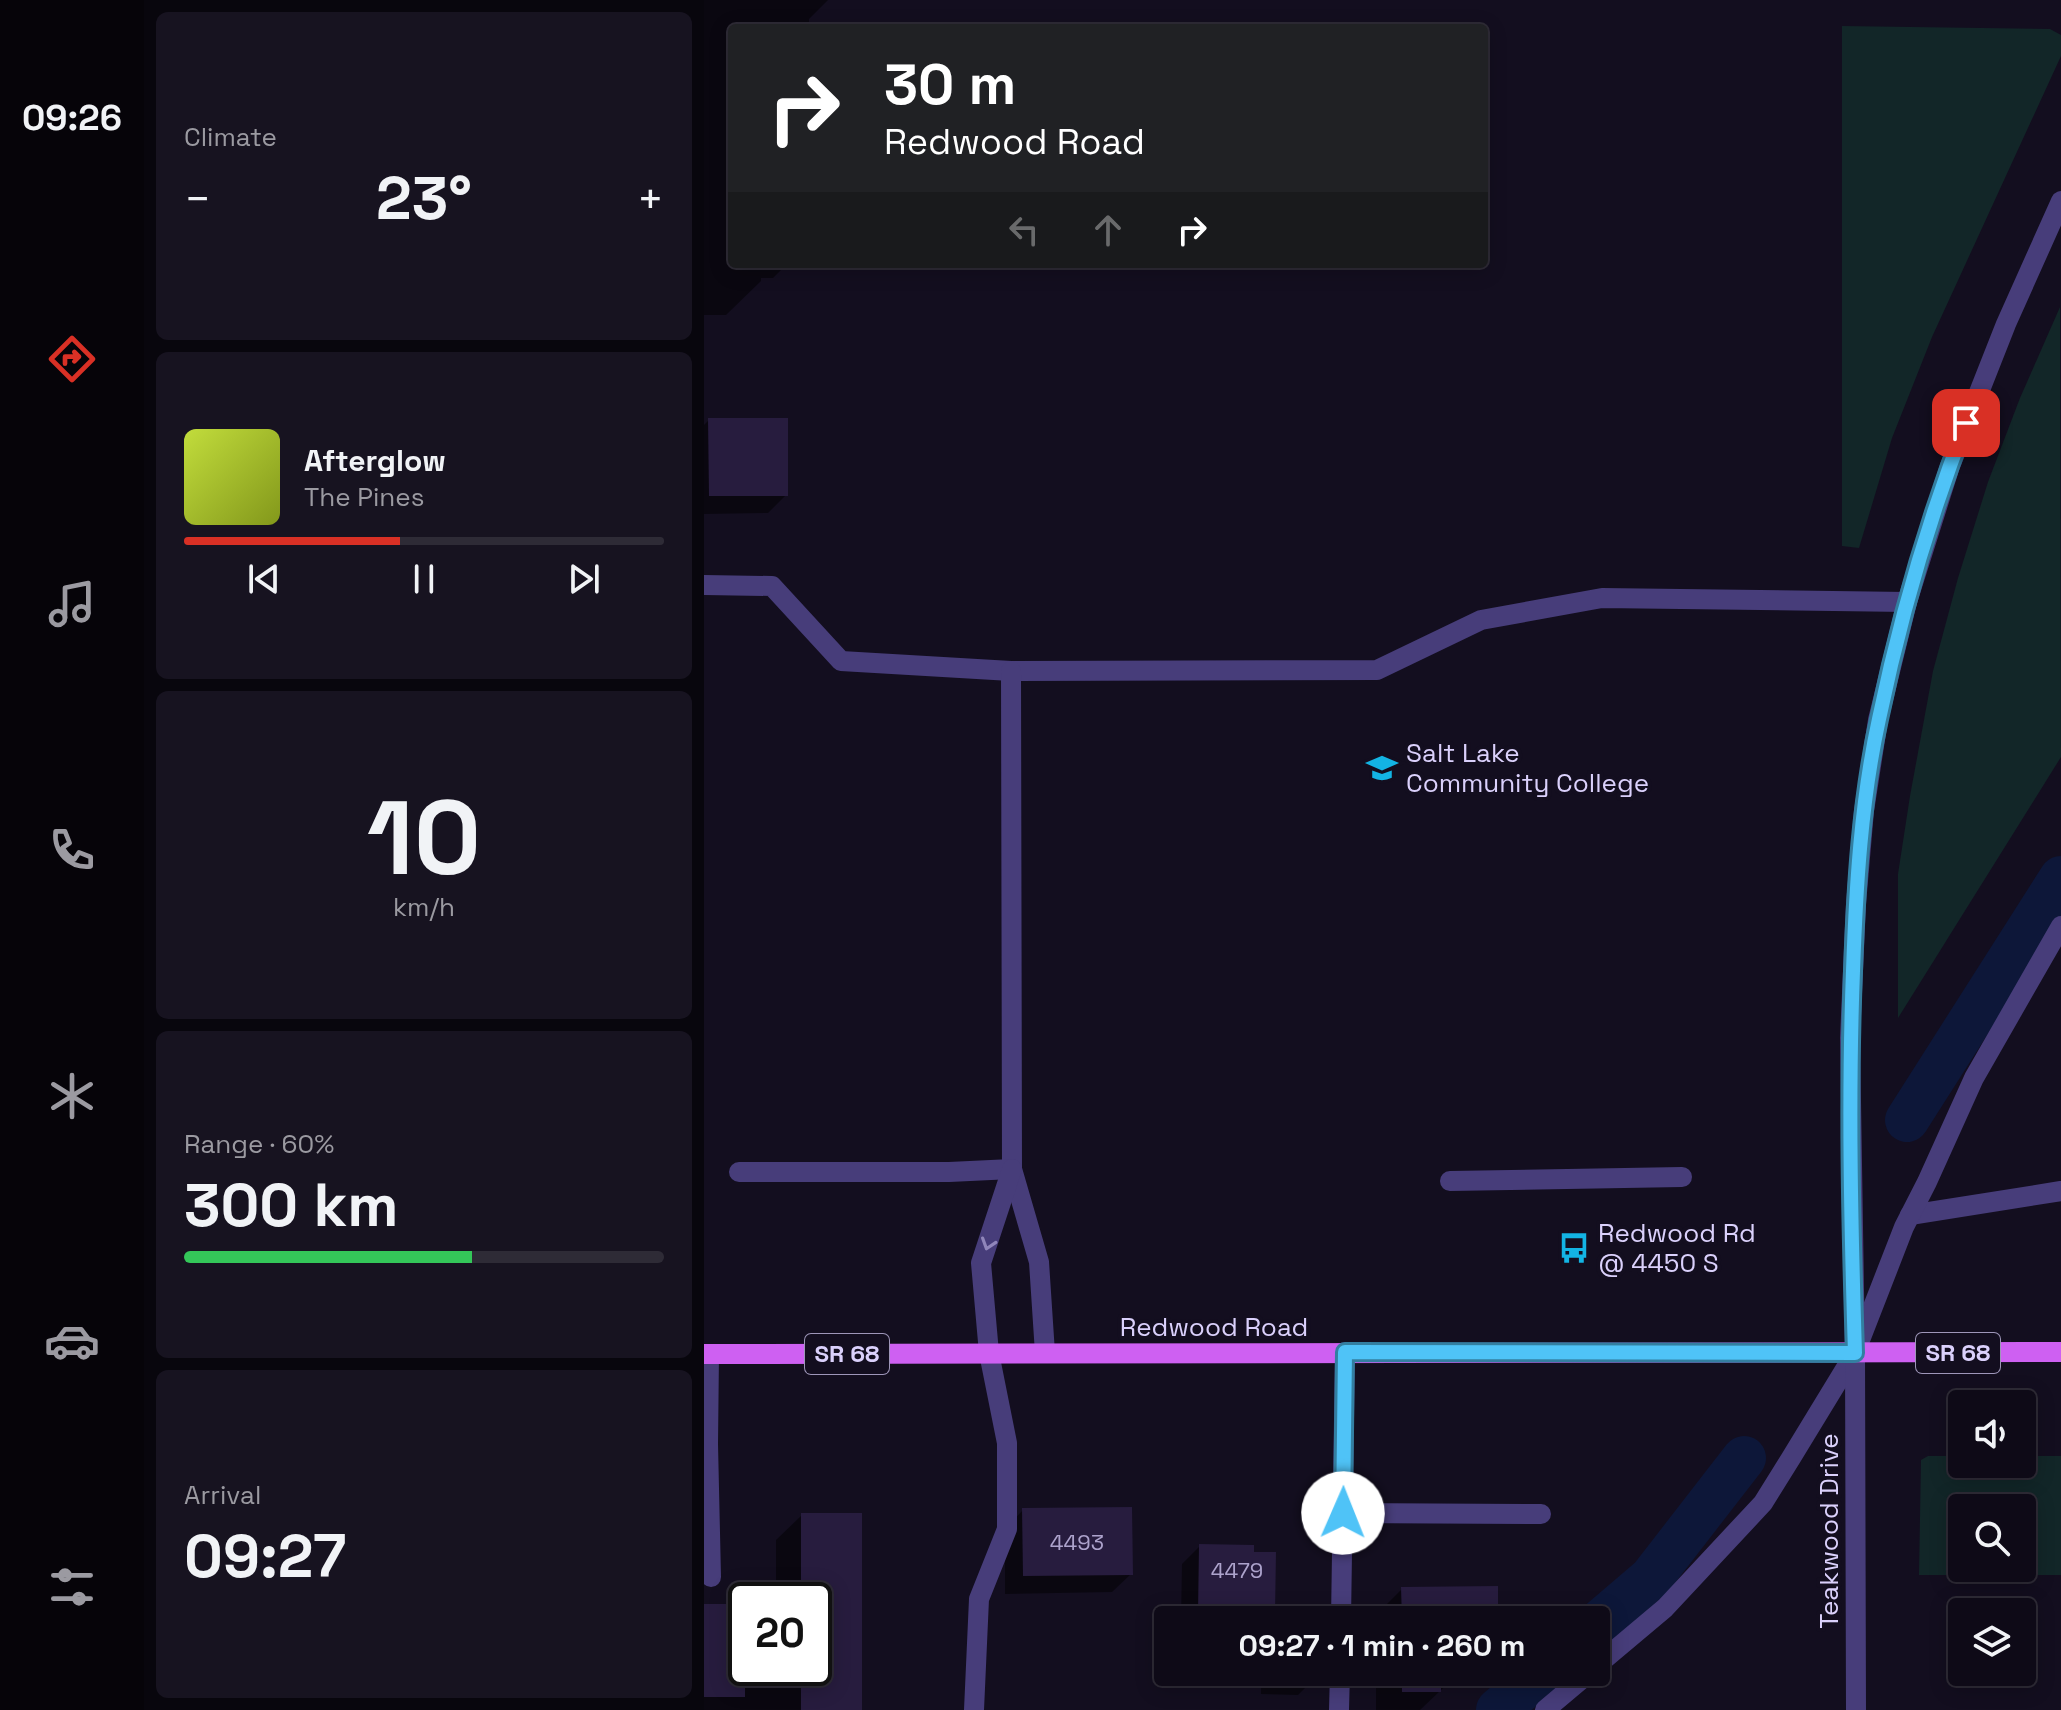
<!DOCTYPE html>
<html lang="en">
<head>
<meta charset="utf-8">
<style>
  body { margin:0; font-family:"Space Grotesk",sans-serif; background:#171320; color:#f1f3f6; height:100vh; display:flex; flex-direction:column; font-size:30px; white-space:nowrap }
  * { box-sizing:border-box; margin:0 }
  p { font-size:26px; color:#9b9aa1 }
  .icon { flex:none; width:44px; height:44px; fill:none; stroke:currentColor; stroke-width:2; stroke-linecap:round; stroke-linejoin:round }
  .map { position:relative; flex:1; overflow:hidden }
  .panel { display:flex; flex-direction:column; gap:12px; padding:12px; background:#08060d; width:560px }
  .panel>* { flex:none }
  .banner { position:absolute; left:24px; top:24px; width:760px; height:244px; border-radius:8px; box-shadow:0 4px 20px #0003,0 0 0 2px #2e2b36; background:#202124; color:#fff; overflow:hidden }
  .tools { position:absolute; left:1244px; top:1390px; display:grid; gap:16px }
  .tools a { display:grid; place-items:center; width:88px; height:88px; border-radius:8px; background:#0e0a17; box-shadow:0 4px 20px #0003,0 0 0 2px #2e2b36; font-size:40px }
  .speed { position:absolute; left:24px; top:1582px; display:flex; gap:16px; font-size:40px; font-weight:700; text-align:center }
  .speed>* { display:grid; place-content:center; width:104px; height:104px; border-radius:50%; background:#0e0a17; box-shadow:0 4px 20px #0003,0 0 0 2px #2e2b36; line-height:1 }
  .speed .limit { border:4px solid #111; border-radius:12px; background:#fff; color:#111 }
  .pin { position:absolute; display:grid; place-items:center; width:68px; height:68px; color:#fff; margin:-34px; border-radius:16px; box-shadow:0 4px 12px #0006 }
  .me { position:absolute; width:88px; margin:-44px; rotate:1deg; stroke-linejoin:round; filter:drop-shadow(0 0 6px #0008) }
  .turn { display:flex; align-items:center; gap:28px; height:168px; padding:0 24px; font-size:36px }
  .turn .icon { width:104px; height:104px; stroke-width:2.5 }
  .turn b { display:block; font-size:56px; line-height:68px }
  .lanes { display:flex; align-items:center; height:76px; padding:0 24px; background:#0003; justify-content:center; gap:40px; direction:ltr }
  .lanes .off { opacity:.35 }
  .big { font-size:60px; font-weight:600; line-height:1.1 }
  .panel .card { flex:1; display:flex; flex-direction:column; justify-content:center; gap:12px; min-width:0; padding:0 28px; border-radius:12px; background:#171320 }
  .panel .dial { align-items:center; gap:0 }
  .dial b { font-size:104px; line-height:1 }
  .song { display:flex; align-items:center; gap:24px }
  .cover { width:96px; height:96px; border-radius:12px; background:linear-gradient(135deg,hsl(70 70% 55%),hsl(70 70% 35%)) }
  .played { height:8px; border-radius:4px; background:linear-gradient(90deg,#d93025 45%,#2e2b36 45%) }
  .keys { display:flex; justify-content:space-around; direction:ltr }
  .heat { display:flex; justify-content:space-between; align-items:center; font-size:44px; direction:ltr }
  .charge { height:12px; border-radius:6px; background:linear-gradient(90deg,#34c759 60%,#2e2b36 0) }
  .trip { position:absolute; left:450px; top:1606px; width:456px; height:80px; border-radius:8px; background:#0e0a17; box-shadow:0 4px 20px #0003,0 0 0 2px #2e2b36; font-weight:600; line-height:80px; text-align:center }
  main { display:flex; flex:1; min-height:0 }
  .tabs { display:flex; flex-direction:column; width:144px; justify-content:space-around; align-items:center; background:#060409; color:#9b9aa1 }
  .tabs .icon { width:56px; height:56px }
  .tabs .on { color:#d93025 }
  .tabs b { font-size:36px; color:#f1f3f6 }
  .map>svg:first-child { display:block }
</style>
</head>
<body>
<main>
<nav class="tabs">
<b>09:26</b>
<svg class="icon on" aria-label="directions" viewBox="0 0 24 24"><path d="M12 3l9 9-9 9-9-9zM9 14v-3h6M13 9l2 2-2 2"/></svg>
<svg class="icon" aria-label="music" viewBox="0 0 24 24"><path d="M9 18V5l10-2v13"/><circle cx="6" cy="18" r="3"/><circle cx="16" cy="16" r="3"/></svg>
<svg class="icon" aria-label="phone" viewBox="0 0 24 24"><path d="M5 4h4l2 5-3 2q2 4 5 5l2-3 5 2v4C11 20 4 13 5 4z"/></svg>
<svg class="icon" aria-label="climate" viewBox="0 0 24 24"><path d="M12 3v18M4 7l16 10M4 17L20 7"/></svg>
<svg class="icon" aria-label="car" viewBox="0 0 24 24"><path d="M5 17H2v-5l4-1 3-4h7l3 4 3 1v5h-3M9 17h6M6 11h13"/><circle cx="7" cy="17" r="2"/><circle cx="17" cy="17" r="2"/></svg>
<svg class="icon" aria-label="filters" viewBox="0 0 24 24"><path d="M4 7h16M4 17h16"/><circle cx="9" cy="7" r="2"/><circle cx="15" cy="17" r="2"/></svg>
</nav>
<section class="panel">
<div class="card"><p>Climate</p>
<div class="heat"><a>−</a><b class="big">23°</b><a>+</a></div>
</div>
<div class="card">
<div class="song"><i class="cover"></i><div><b>Afterglow</b><p>The Pines</p></div></div>
<div class="played"></div>
<div class="keys"><svg class="icon" aria-label="previous" viewBox="0 0 24 24"><path d="M18 5L8 12l10 7zM5 5v14"/></svg><svg class="icon" aria-label="pause" viewBox="0 0 24 24"><path d="M8 5v14M16 5v14"/></svg><svg class="icon" aria-label="next" viewBox="0 0 24 24"><path d="M6 5l10 7-10 7zM19 5v14"/></svg></div>
</div>
<div class="card dial"><b>10</b><p>km/h</p></div>
<div class="card"><p>Range · 60%</p><b class="big">300 km</b><div class="charge"></div></div>
<div class="card"><p>Arrival</p><b class="big">09:27</b></div>
</section>
<div class="map">
<svg width="1357" height="1710" viewBox="0 0 1357 1710">
  <rect width="100%" height="100%" fill="#130e1f"/>
  <g fill="#122628" fill-rule="evenodd">
    <path d="M1138,26L1346,29L1357,35V56L1228,337L1188,438L1155,548L1138,546Z"/>
    <path d="M1356,307L1357,757L1194,1018V874L1206,796L1229,671L1254,578L1284,482L1316,398Z"/>
    <path d="M1224,1456H1258V1464H1318V1456H1357V1575H1215L1217,1460ZM1258,1508H1318V1568H1258Z"/>
  </g>
  <g fill="#0007">
    <path d="M0,0H124L105,19V28H28V264H83L69,278H57V281L22,315H0Z"/>
    <path d="M5,420L82,495L64,513L0,514V425Z"/>
    <path d="M319,1510L427,1574L408,1592L301,1594V1529Z"/>
    <path d="M98,1515L156,1710H0V1606H42V1668H110V1600H72V1540Z"/>
    <path d="M496,1546L548,1554L569,1613L562,1620H477L478,1564Z"/>
    <path d="M698,1589L792,1620H671V1616Z"/>
    <path d="M557,1672H603V1686L594,1695L557,1694Z"/>
    <path d="M672,1672H756L716,1710H672Z"/>
  </g>
  <g fill="none" stroke-linecap="round" stroke-linejoin="round">
    <g stroke="#0d1739" stroke-width="44">
      <path d="M1203,1120L1357,878"/>
      <path d="M892,1625L947,1578L1040,1458"/>
      <path d="M794,1710L838,1672"/>
    </g>
  </g>
  <g fill="#271c3e">
    <path d="M4,418H84V496H5Z"/>
    <path d="M428,1507L429,1575L319,1576L318,1508Z"/>
    <path d="M97,1513H158V1710H97V1668H110V1600H97Z"/>
    <path d="M495,1544L550,1545V1552H572L571,1614L494,1613Z"/>
    <path d="M794,1586V1620H698L697,1587Z"/>
    <rect x="0" y="1604" width="41" height="93"/>
    <path d="M698,1672H757V1674H737V1692H698Z"/>
  </g>
  <g fill="none" stroke-linecap="round" stroke-linejoin="round">
    <g stroke="#473d7a" stroke-width="20">
      <path d="M0,585L68,586L137,661L307,671L673,670L777,620L898,598L1203,602"/>
      <path d="M307,671L308,1169L335,1262L341,1353"/>
      <path d="M35,1172H245L308,1169"/>
      <path d="M746,1181L978,1177"/>
      <path d="M1206,1215L1357,1191"/>
      <path d="M5,1354L4,1444L7,1577"/>
      <path d="M639,1513L837,1514"/>
      <path d="M637,1620L641,1352"/>
      <path d="M892,1666L961,1608L1059,1503L1087,1458L1151,1353L1200,1227L1223,1182L1270,1078L1357,926"/>
      <path d="M270,1710L275,1599L303,1529V1443L285,1353L277,1263L308,1169"/>
      <path d="M635,1710L636,1672"/>
      <path d="M841,1710L886,1672"/>
    </g>
    <path stroke="#473d7a" stroke-width="20" d="M1151,1353L1152,1710"/>
    <path stroke="#473d7a" stroke-width="20" d="M1151,1353L1146,1038L1152,904L1160,811L1174,720L1203,602L1246,466L1302,324L1357,201"/>
    <path stroke="#ce60f2" stroke-width="20" d="M0,1354L1357,1352"/>
  </g>
  <defs><path id="oneway-chevron" d="M-2-3.5L2.5 0L-2 3.5" fill="none" stroke-width="1.6" stroke-linecap="round" stroke-linejoin="round" transform="scale(2)"/></defs>
  <use stroke="#9086ba" href="#oneway-chevron" transform="translate(284 1244) rotate(108)"/>
  <g fill="none" stroke-linecap="round" stroke-linejoin="round">
    <defs>
      <path id="route" d="M639,1513L641,1352L1151,1353C1147,1226 1144,1098 1149,971C1152,887 1157,801 1175,719C1196,618 1225,518 1262,423"/>
    </defs>
    <use href="#route" stroke="#337fa1" stroke-width="20"/>
    <use href="#route" stroke="#4fc3f7" stroke-width="14"/>
  </g>
  <defs>
    <symbol id="university-bare" viewBox="-9 -9 18 18"><path d="M0-5L7-2L0 1L-7-2ZM-4 1L0 2.5L4 1V4Q0 6-4 4Z" fill="#13b4e4" stroke="#130e1f" stroke-width="2.5" paint-order="stroke"/></symbol>
    <symbol id="bus-bare" viewBox="-9 -9 18 18"><path d="M-5-6H5V4H4V6H2V4H-2V6H-4V4H-5ZM-3.5-4V0h7V-4ZM-3.5 1.2v1.5H-2V1.2ZM2 1.2v1.5H3.5V1.2Z" fill="#13b4e4" stroke="#130e1f" stroke-width="2.5" paint-order="stroke"/></symbol>
  </defs>
  <g fill-rule="evenodd">
    <use href="#university-bare" x="656" y="746" width="44" height="44"/>
    <use href="#bus-bare" x="848" y="1226" width="44" height="44"/>
  </g>
  <g text-anchor="middle" stroke-width="8" stroke-linejoin="round" paint-order="stroke">
    <g font-size="22" fill="#ada3cc">
      <text x="373" y="1550">4493</text>
      <text x="533" y="1578">4479</text>
    </g>
    <g fill="#130e1f" stroke="#9e96b9" stroke-width="2">
      <rect x="1212" y="1333" width="84" height="40" rx="6"/>
      <rect x="101" y="1334" width="84" height="40" rx="6"/>
    </g>
    <g font-size="24" font-weight="bold" fill="#dad0fb">
      <text x="1254" y="1361">SR 68</text>
      <text x="143" y="1362">SR 68</text>
    </g>
    <g font-size="26" fill="#dad0fb" stroke="#130e1f" text-anchor="start">
      <text x="702" y="762">Salt Lake<tspan x="702" dy="30">Community College</tspan></text>
      <text x="894" y="1242">Redwood Rd<tspan x="894" dy="30">@ 4450 S</tspan></text>
    </g>
    <g font-size="26" fill="#dad0fb" stroke="#130e1f">
      <text x="510" y="1336">Redwood Road</text>
      <text transform="translate(1125 1531) rotate(-90)" y="9">Teakwood Drive</text>
    </g>
  </g>
</svg>
<div class="tools">
<a><svg class="icon" aria-label="sound" viewBox="0 0 24 24"><path d="M4 9h4l5-4v14l-5-4H4zM17 9q2 3 0 6"/></svg></a>
<a><svg class="icon" aria-label="search" viewBox="0 0 24 24"><circle cx="10" cy="10" r="6"/><path d="M15 15l6 6"/></svg></a>
<a><svg class="icon" aria-label="layers" viewBox="0 0 24 24"><path d="M12 4l9 5-9 5-9-5zM3 14l9 5 9-5"/></svg></a>
</div>
<div class="speed"><div class="limit">20</div></div>
<div class="pin" style="left:1262px;top:423px;background:#d93025"><svg class="icon" aria-label="arrive" viewBox="0 0 24 24"><path d="M6 21V4h12l-3 4 3 4H6"/></svg></div>
<svg class="me" style="left:639px;top:1513px" viewBox="-20 -20 40 40"><circle r="19" fill="#fff"/><path d="M0-13L10 11 0 6-10 11z" fill="#4fc3f7"/></svg>
<div class="trip">09:27 · 1 min · 260 m</div>
<div class="banner">
<div class="turn"><svg class="icon" aria-label="right" viewBox="0 0 24 24"><path d="M7 20v-9h11M14 6l5 5-5 5"/></svg><div><b>30 m</b>Redwood Road</div></div>
<div class="lanes"><svg class="icon off" aria-label="left" viewBox="0 0 24 24"><path d="M17 20v-9H6M10 6l-5 5 5 5"/></svg><svg class="icon off" aria-label="ahead" viewBox="0 0 24 24"><path d="M12 20V5M6 11l6-6 6 6"/></svg><svg class="icon" aria-label="right" viewBox="0 0 24 24"><path d="M7 20v-9h11M14 6l5 5-5 5"/></svg></div>
</div>
</div>
</main>
</body>
</html>
